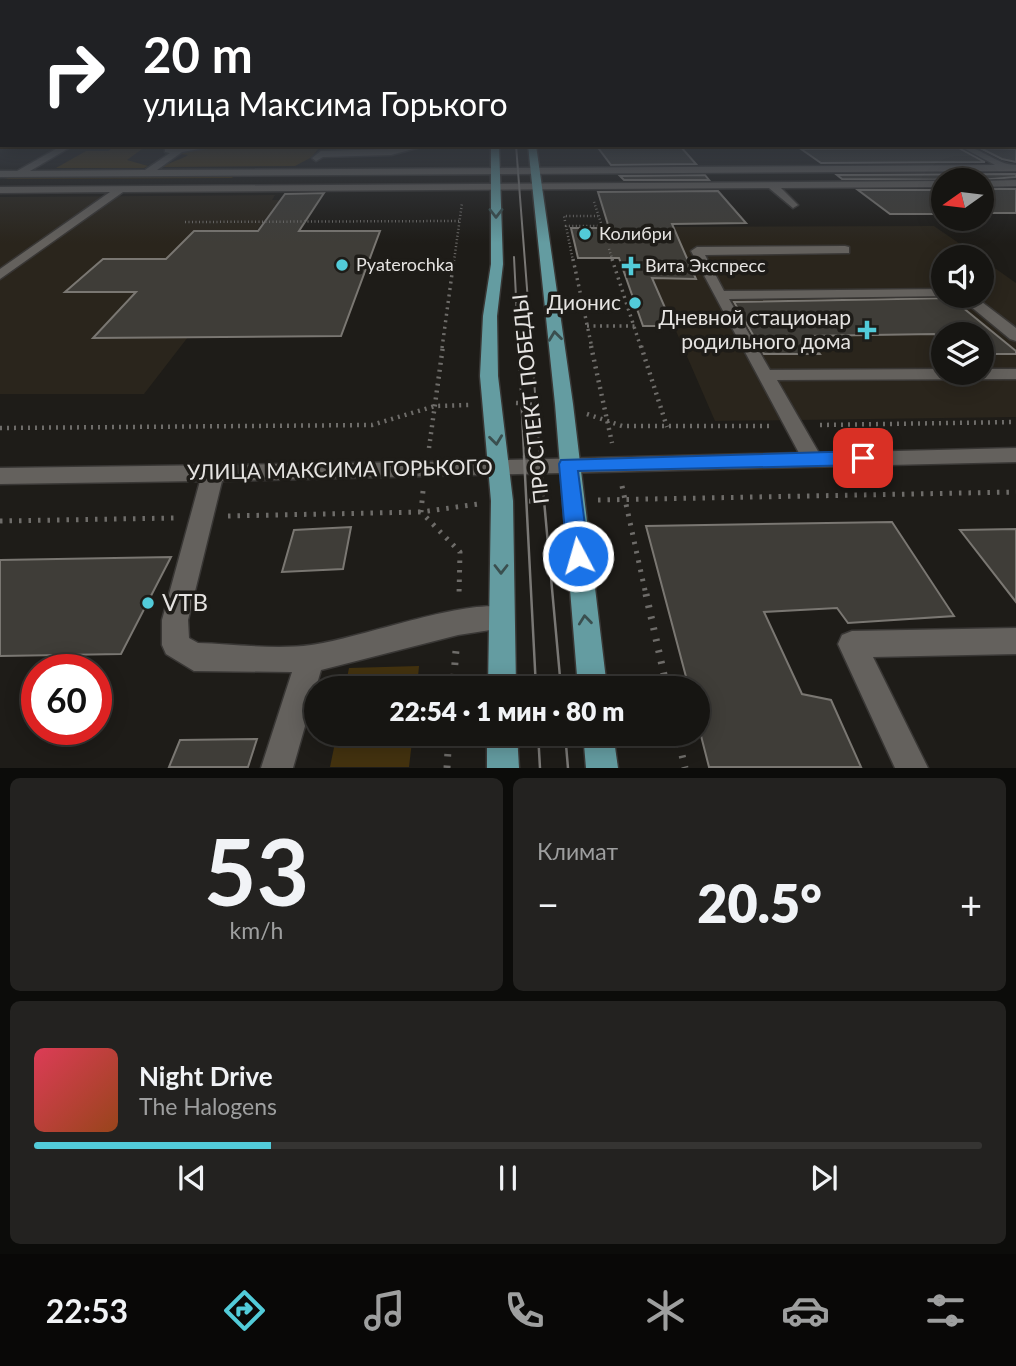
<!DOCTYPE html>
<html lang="ru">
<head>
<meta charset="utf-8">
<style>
  body { margin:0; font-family:Lato,sans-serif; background:#232220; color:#f1f3f6; height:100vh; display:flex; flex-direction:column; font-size:26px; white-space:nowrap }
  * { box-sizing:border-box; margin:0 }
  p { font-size:23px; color:#9e9f9f }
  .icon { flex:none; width:38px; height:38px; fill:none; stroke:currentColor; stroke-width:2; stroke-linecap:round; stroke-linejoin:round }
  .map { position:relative; height:768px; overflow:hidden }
  .panel { display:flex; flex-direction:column; gap:10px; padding:10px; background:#0c0c0a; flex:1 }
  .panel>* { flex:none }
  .banner { position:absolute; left:0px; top:0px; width:1017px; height:147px; box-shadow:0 4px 18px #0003,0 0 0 2px #353432; background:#202124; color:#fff; overflow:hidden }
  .needle { width:46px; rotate:256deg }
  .buttons { position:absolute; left:931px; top:168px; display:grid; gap:14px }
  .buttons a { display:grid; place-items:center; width:63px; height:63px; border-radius:50%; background:#161512; box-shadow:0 4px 18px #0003,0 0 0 2px #353432; font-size:35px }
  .speed { position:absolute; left:21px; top:654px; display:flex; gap:14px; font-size:35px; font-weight:700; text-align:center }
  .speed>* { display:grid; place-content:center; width:91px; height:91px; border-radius:50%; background:#161512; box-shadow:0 4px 18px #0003,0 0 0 2px #353432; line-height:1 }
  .speed .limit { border:10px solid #d22; background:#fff; color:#111 }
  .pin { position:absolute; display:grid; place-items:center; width:60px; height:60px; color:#fff; margin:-30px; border-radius:14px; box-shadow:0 4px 10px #0006 }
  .me { position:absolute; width:77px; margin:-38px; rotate:354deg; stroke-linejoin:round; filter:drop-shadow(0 0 5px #0008) }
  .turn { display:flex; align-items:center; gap:24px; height:147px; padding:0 28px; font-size:32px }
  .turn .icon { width:91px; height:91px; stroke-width:2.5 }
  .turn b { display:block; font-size:49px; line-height:60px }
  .big { font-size:52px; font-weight:800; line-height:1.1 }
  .panel .widget { flex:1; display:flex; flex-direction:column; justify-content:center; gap:10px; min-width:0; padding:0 24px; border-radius:10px; background:#232220 }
  .panel .dial { align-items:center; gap:0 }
  .dial b { font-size:91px; line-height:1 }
  .song { display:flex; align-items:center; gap:21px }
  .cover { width:84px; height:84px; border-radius:10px; background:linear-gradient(135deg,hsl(350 70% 55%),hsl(20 70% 35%)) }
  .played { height:7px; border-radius:4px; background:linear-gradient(90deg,#52cbd9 25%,#353432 25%) }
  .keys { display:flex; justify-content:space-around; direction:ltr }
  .heat { display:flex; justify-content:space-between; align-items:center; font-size:38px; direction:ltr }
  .panel .tiles { flex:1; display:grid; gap:10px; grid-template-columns:1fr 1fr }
  .widget:last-child { grid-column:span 2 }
  .trip { position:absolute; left:304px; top:676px; width:406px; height:70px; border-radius:35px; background:#161512; box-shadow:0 4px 18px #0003,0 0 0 2px #353432; font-weight:800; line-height:70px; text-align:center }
  .tabs { display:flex; height:112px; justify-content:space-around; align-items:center; background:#090807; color:#9e9f9f }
  .tabs .icon { width:49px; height:49px }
  .tabs .active { color:#52cbd9 }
  .tabs b { font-size:32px; color:#f1f3f6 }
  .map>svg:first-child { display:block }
</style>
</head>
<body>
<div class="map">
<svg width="1016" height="768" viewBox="0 0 1016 768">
  <rect width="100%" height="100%" fill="#1e1c18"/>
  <g fill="#2a251c" fill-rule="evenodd">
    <path d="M275,195L272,200H280L256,231H194L166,259H103L66,292H136L94,338L188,337L144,394H0V197Z"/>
    <path d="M934,226L979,257H943V296H982V259L1016,283V417L715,421L631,227ZM943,334H982V373H943Z"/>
  </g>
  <g fill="#43320f">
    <path d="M118,145H155L149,149H142L127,160L148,166L144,168H56L86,151H108Z"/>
    <path d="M234,145H401L398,149H318L312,157L295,166L163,167C171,161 179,161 188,155L181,154L185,151Z"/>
    <path d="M229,175L233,178L4,179L19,176Z"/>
    <path d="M419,666L417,688H345L349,668Z"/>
    <path d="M337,733H413L409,767H330Z"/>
  </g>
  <g fill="#3f3d38" stroke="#7a7772" stroke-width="2">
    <path d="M596,145L681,147L696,164L611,165Z"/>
    <path d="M959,148L985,162L821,163L801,149Z"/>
    <path d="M980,148L1016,149V162L1002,159Z"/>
    <path d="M1016,174V177L980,180L842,179L837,175Z"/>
    <path d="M705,175L709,180H624L620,176Z"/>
    <rect x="982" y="189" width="34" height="24"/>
    <path d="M858,190H943V214H890Z"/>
    <path d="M718,191L746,223L672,224L696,279L652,278L673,326H643L619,258H578L571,228H609L598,192Z"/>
    <path d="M324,193L299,231H380L341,336L93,338L136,292H65L103,259H166L194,231H258L285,194Z"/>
    <path d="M951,298L1016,351V354H982V334H943V342L934,334L808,336L820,354H764L734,302Z"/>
    <path d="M892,522L954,616L848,623L837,608L764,612L802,694L831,700L861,767H709L698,724V688H689L646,526Z"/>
    <path d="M351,527L343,569L282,572L294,530Z"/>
    <path d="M1016,529V602L960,530Z"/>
    <path d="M171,557L121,654L0,656V560Z"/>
    <path d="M257,739L248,767H169L180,740Z"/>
  </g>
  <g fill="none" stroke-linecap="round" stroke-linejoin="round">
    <defs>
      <g id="minor">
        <path d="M1015,141L1016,147L1012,146L1015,145Z"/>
        <path d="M63,145H74L30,171L145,170L170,153L165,152V148L223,145L182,152L157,170L995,165L958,145C979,145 996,165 1016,165V171L0,177V171H17Z"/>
        <path d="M411,145H428L391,155L323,157L316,161L312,158L321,151L391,149Z"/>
        <path d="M1016,180V186L982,187V181Z"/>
        <path d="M943,181V187L781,188L798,205L793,208L769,188L123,192L0,279V269L110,192L0,193V187Z"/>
        <path d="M845,246L849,247V253L705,255L724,291L943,289V296H948L729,299L770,370L943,369V373H982V369H1016V379L777,380L819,453L1016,448V462L222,481L188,620L189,638L198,643C233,644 276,650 311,645C356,640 473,595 510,609L514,618L510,627L458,635L321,670L293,768H261L292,672L194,671L166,654L162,645V620L200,481L0,484V468L426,462L799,453L691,251L697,247Z"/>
        <path d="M958,296H974L1016,328V341L1010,339Z"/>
        <path d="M1016,628V654L873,657L928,768H895L838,644L842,635L852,631Z"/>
      </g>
      <g id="major">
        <path d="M491,145H499L503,264L497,316L498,376L513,501L516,688H488L491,501L480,376L483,316L491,264Z"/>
        <path d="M528,145H536L573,404L607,688H578L555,404Z"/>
        <path d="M487,733H517L519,768H487Z"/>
        <path d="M583,733H613L618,768H586Z"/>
      </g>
    </defs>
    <use href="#minor" stroke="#393735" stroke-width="3"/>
    <use href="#major" stroke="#393735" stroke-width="3"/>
    <g stroke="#6e6c69" stroke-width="2.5" stroke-dasharray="1 2.5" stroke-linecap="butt">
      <path d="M594,202L606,238"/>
      <path d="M565,221L564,216H598"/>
      <path d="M185,222L459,221"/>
      <path d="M609,249L613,261"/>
      <path d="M454,261L462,203"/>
      <path d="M573,261L566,226H602"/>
    </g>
    <g stroke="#6e6c69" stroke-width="3.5" stroke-dasharray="2 4.5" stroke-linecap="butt">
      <path d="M573,259L592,348"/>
      <path d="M612,259L641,348"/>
      <path d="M582,301H626"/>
      <path d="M587,326H635"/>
      <path d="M442,348L454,259"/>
    </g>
    <g stroke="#6e6c69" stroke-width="4.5" stroke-dasharray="2 5" stroke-linecap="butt">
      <path d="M591,346L612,443"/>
      <path d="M641,346L667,427"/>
      <path d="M516,403L542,404"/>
      <path d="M587,414L622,426H769"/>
      <path d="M820,425L1016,422"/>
      <path d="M0,428L372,425L435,406L469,405"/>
      <path d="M429,448L443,346"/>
    </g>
    <g stroke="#6e6c69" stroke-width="5" stroke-dasharray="2.5 7" stroke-linecap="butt">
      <path d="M622,486L646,595"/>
      <path d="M423,491L421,512L460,552L459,595"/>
      <path d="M598,500L1016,492"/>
      <path d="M529,501L548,502"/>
      <path d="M228,516L421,512L478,504"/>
      <path d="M0,521L174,518"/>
    </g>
    <g stroke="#6e6c69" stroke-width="7" stroke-dasharray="2.5 9" stroke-linecap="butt">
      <path d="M646,594L667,688"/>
      <path d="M453,688L456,650"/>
      <path d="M677,733L685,768"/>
      <path d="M447,768L449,733"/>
    </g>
    <use href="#minor" fill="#64615d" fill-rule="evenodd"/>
    <use href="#major" fill="#649ca1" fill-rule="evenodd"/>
    <g stroke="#7a7875" stroke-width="2">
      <path d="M516,145L540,458"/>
      <path d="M514,257L524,458"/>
    </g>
    <g stroke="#7a7875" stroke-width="2.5">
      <path d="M524,456L536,688"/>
      <path d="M540,456L561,688"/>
      <path d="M538,733L540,768"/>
      <path d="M565,733L568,768"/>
    </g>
  </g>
  <defs><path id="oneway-chevron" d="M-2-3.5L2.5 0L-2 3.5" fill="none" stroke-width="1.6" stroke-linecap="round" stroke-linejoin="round" transform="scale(1.75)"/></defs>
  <g stroke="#3a4f4f">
    <use href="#oneway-chevron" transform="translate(496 213) rotate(90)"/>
    <use href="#oneway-chevron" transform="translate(555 336) rotate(-97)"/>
    <use href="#oneway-chevron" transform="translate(496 440) rotate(83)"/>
    <use href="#oneway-chevron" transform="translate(501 569) rotate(90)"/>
    <use href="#oneway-chevron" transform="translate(585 620) rotate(-96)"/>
  </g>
  <linearGradient id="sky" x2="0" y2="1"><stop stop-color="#100f0d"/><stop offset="0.56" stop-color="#3b4048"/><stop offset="1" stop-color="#3b4048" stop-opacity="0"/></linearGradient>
  <rect width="1016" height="243" fill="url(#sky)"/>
  <path fill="#1a73e8" stroke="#114b97" stroke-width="2" d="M863,451L870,453L872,458L870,463L863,465L578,471L589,556L586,562L578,565L570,562L567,556L559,464L561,460Z"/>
  <g fill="#52cbd9" stroke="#1e1c18" stroke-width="2.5">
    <circle cx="585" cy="234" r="7"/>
    <circle cx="342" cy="265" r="7"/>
    <path d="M627.5 255.5h7v7h7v7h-7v7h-7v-7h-7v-7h7z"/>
    <circle cx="635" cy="303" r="7"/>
    <path d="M863.5 319.5h7v7h7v7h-7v7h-7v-7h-7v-7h7z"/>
    <circle cx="148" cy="603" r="7"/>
  </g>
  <g text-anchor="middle" stroke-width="7" stroke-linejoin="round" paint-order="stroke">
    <g font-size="18" fill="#e5e3e1" stroke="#1e1c18" text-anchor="start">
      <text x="599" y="240">Колибри</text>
      <text x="356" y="271">Pyaterochka</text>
      <text x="645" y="272">Вита Экспресс</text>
    </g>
    <g font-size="21" fill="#e5e3e1" stroke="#1e1c18" text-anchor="end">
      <text x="621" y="310">Дионис</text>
      <text x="851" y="325">Дневной стационар<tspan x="851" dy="24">родильного дома</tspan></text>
    </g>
    <g font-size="21" fill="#e5e3e1" stroke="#1e1c18">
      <text transform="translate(531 399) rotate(-96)" y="7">ПРОСПЕКТ ПОБЕДЫ</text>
      <text transform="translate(340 470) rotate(-1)" y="7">УЛИЦА МАКСИМА ГОРЬКОГО</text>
    </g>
    <g font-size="24" fill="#e5e3e1" stroke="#1e1c18" text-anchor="start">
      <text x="162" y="611">VTB</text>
    </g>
  </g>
</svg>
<div class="buttons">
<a><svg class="needle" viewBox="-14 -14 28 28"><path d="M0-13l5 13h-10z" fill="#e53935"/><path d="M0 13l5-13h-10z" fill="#9e9f9f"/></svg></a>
<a><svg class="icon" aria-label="sound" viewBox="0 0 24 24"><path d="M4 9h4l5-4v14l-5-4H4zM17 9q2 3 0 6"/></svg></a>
<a><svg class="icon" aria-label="layers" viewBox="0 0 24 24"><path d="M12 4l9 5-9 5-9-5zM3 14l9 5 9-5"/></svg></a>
</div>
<div class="speed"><div class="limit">60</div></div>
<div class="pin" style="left:863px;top:458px;background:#d93025"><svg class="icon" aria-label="arrive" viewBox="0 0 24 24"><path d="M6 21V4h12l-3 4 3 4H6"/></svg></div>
<svg class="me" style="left:578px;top:556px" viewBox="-20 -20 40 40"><circle r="17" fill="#1a73e8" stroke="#fff" stroke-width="3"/><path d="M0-11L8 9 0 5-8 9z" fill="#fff"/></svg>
<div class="trip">22:54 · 1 мин · 80 m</div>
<div class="banner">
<div class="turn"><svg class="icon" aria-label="right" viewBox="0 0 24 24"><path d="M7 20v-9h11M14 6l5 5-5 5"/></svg><div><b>20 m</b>улица Максима Горького</div></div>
</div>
</div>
<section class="panel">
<div class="tiles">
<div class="widget dial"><b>53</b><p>km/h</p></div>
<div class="widget"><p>Климат</p>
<div class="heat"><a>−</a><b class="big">20.5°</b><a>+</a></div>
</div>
<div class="widget">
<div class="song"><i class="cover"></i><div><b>Night Drive</b><p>The Halogens</p></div></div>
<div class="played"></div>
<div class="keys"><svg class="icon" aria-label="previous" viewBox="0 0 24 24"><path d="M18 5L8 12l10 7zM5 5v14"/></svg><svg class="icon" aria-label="pause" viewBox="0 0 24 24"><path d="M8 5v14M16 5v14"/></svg><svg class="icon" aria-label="next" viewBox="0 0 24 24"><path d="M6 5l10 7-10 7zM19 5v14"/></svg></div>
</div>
</div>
</section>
<nav class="tabs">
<b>22:53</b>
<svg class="icon active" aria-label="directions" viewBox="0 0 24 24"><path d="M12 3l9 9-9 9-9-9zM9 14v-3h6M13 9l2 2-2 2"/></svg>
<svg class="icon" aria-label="music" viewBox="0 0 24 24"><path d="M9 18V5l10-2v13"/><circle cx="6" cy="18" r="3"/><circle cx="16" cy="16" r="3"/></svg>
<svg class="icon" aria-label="phone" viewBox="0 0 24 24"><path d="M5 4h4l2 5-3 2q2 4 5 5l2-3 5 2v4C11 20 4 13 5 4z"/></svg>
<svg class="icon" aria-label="climate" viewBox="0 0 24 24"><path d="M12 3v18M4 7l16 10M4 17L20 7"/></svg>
<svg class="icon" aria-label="car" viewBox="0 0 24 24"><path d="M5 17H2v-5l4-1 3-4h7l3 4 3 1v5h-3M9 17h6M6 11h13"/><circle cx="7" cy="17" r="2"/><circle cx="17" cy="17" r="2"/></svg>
<svg class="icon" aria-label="filters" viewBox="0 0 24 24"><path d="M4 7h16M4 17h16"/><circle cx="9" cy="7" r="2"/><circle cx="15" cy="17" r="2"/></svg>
</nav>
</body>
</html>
